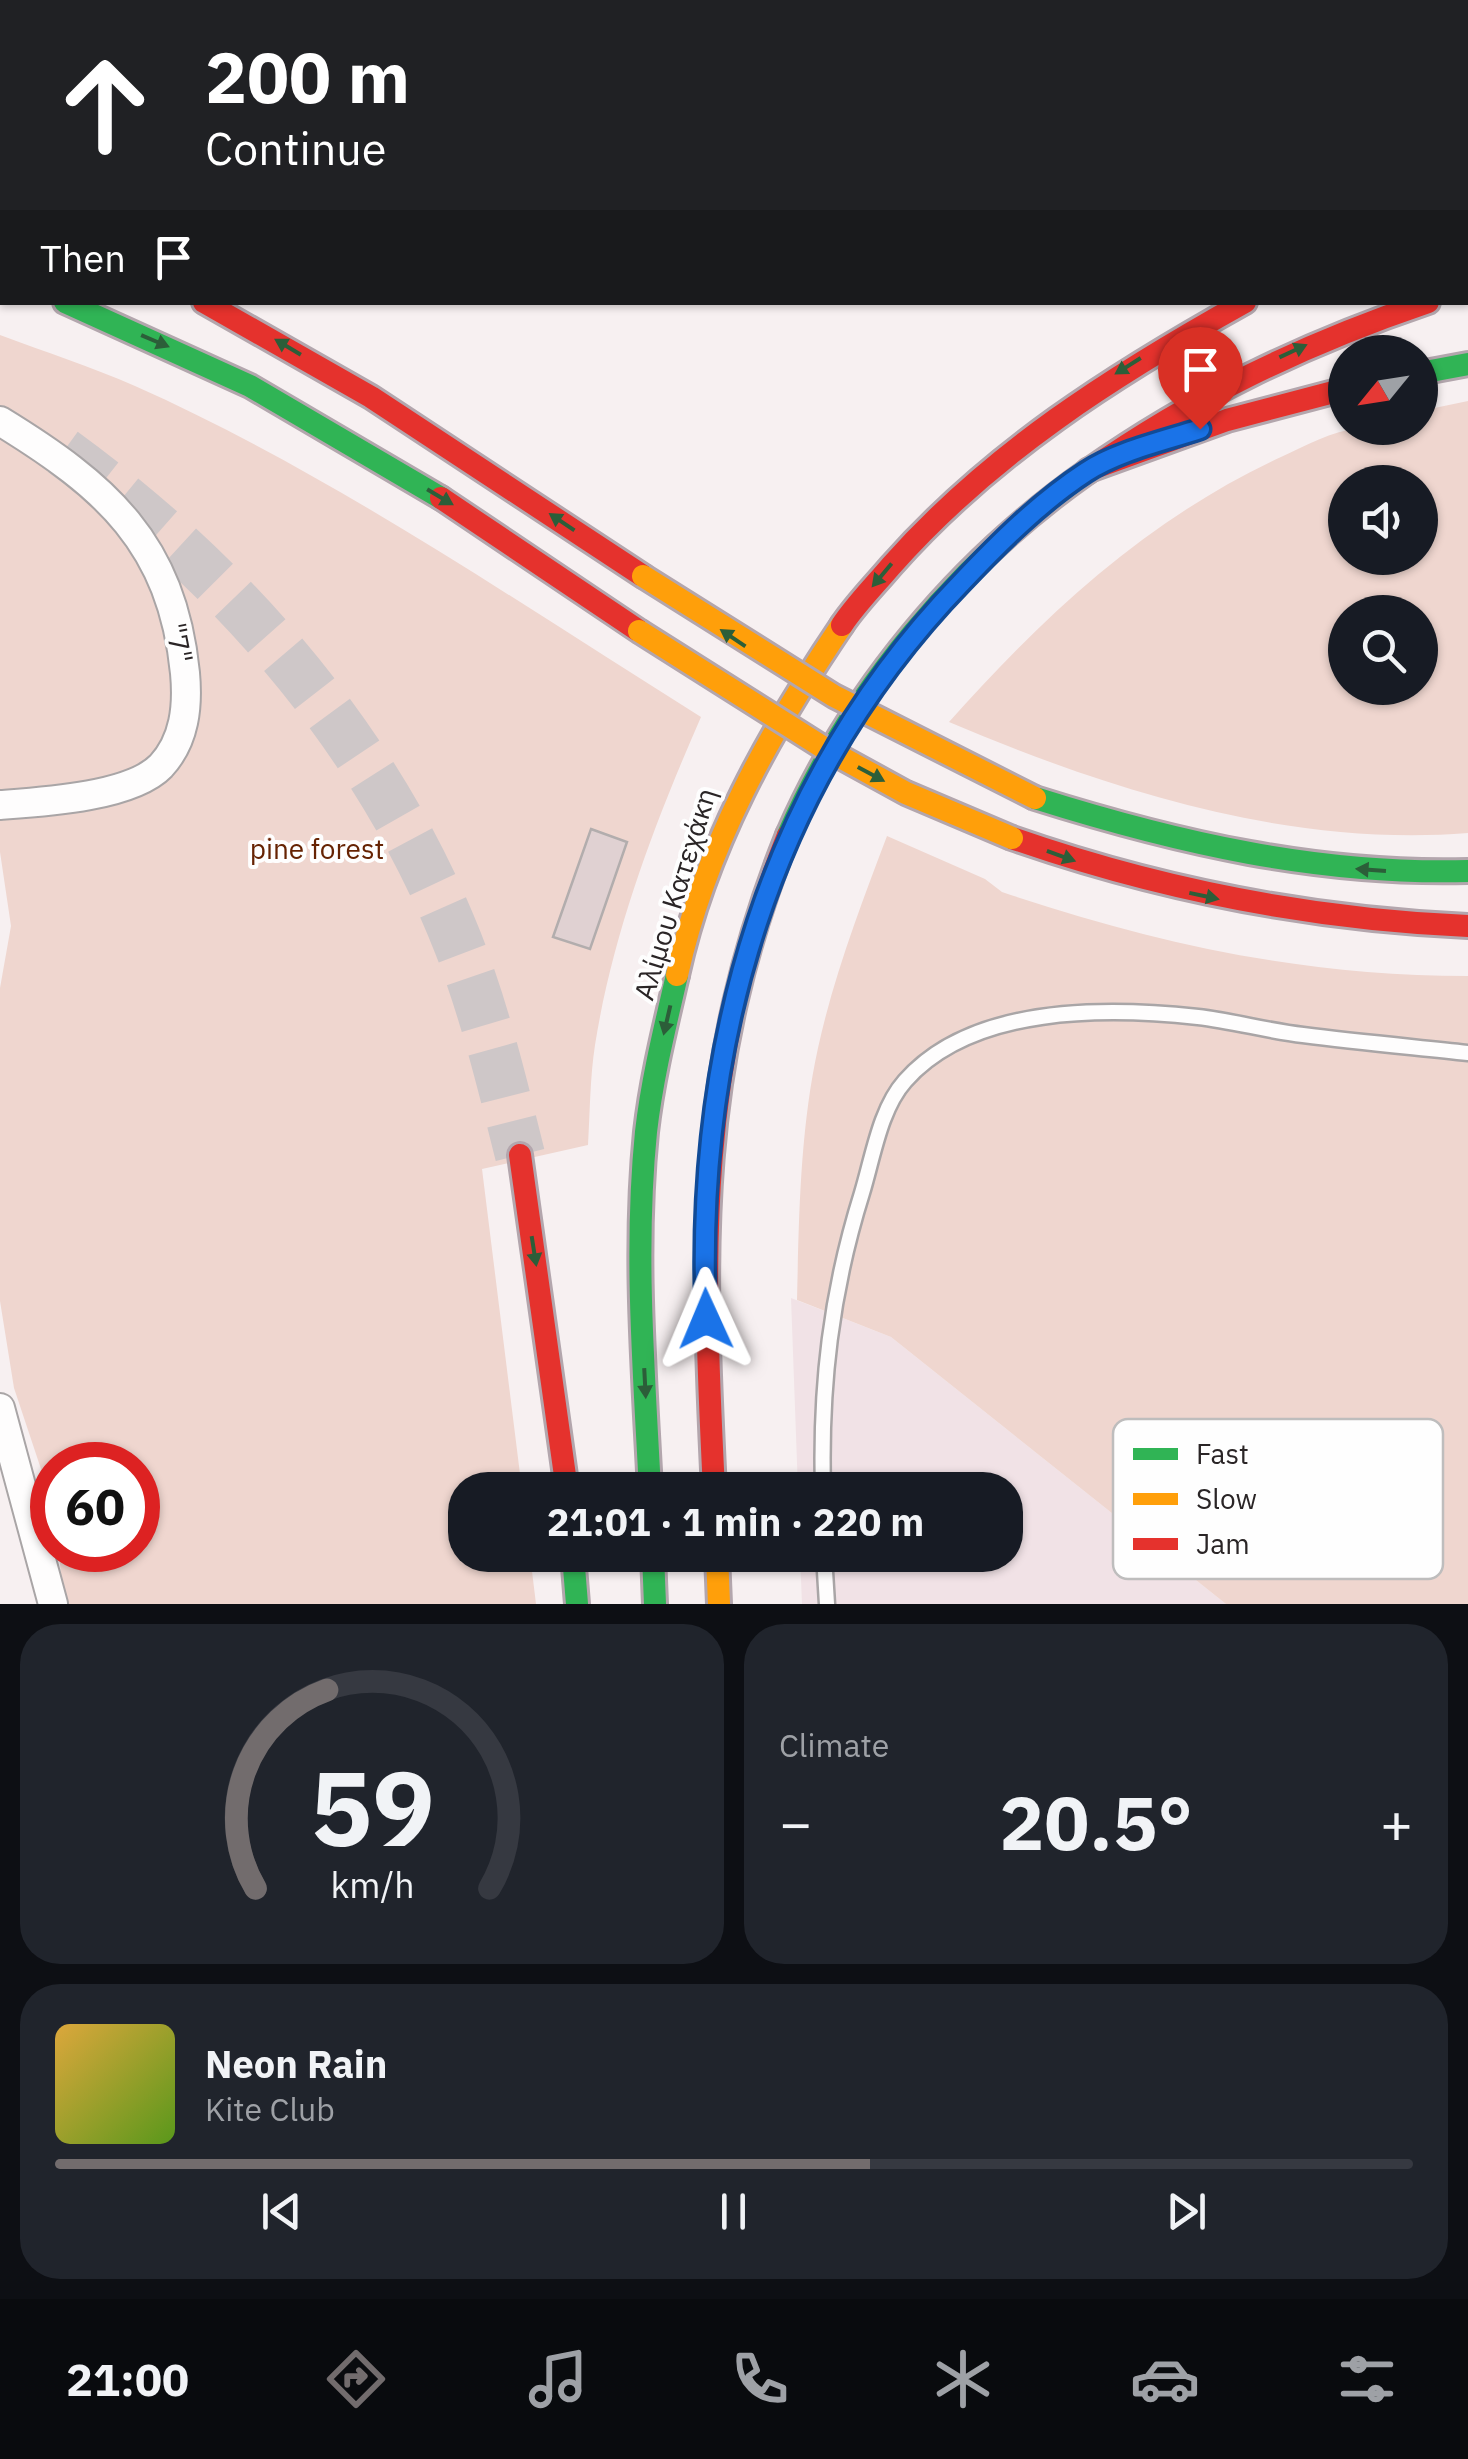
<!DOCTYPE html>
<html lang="en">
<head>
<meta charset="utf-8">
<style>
  body { margin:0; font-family:"IBM Plex Sans",sans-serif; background:#20242c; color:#f1f3f6; height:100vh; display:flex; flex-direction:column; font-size:38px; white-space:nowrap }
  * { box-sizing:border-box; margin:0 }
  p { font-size:32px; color:#9ea1a6 }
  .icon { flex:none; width:55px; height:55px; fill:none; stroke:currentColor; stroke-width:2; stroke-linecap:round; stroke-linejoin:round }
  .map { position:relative; height:1604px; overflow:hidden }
  .side { display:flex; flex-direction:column; gap:20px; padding:20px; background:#0d0f14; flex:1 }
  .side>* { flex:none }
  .guide { position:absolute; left:0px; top:0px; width:1470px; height:305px; box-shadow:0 2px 8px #0004; background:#202124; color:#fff; overflow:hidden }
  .needle { width:65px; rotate:240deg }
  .fabs { position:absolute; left:1328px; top:335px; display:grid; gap:20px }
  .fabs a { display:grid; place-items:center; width:110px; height:110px; border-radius:50%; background:#171b24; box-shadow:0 2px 8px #0004; font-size:50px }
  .speed { position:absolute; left:30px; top:1442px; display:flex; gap:20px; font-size:50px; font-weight:700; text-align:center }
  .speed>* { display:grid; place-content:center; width:130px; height:130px; border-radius:50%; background:#171b24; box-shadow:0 2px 8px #0004; line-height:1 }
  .speed .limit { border:15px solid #d22; background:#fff; color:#111 }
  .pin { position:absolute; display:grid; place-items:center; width:85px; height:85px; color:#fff; margin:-102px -42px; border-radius:50% 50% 50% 0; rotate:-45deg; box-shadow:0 0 10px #0007 }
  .pin .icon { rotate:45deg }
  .me { position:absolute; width:110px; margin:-55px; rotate:359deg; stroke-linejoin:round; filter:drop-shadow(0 0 8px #0008) }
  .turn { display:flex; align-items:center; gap:35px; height:210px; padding:0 40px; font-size:45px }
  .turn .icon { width:130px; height:130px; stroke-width:2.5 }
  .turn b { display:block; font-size:70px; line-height:85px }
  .then { display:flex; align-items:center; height:95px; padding:0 40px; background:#0003; gap:20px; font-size:38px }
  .big { font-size:75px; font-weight:700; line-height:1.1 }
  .side .widget { flex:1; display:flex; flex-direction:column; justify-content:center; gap:15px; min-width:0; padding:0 35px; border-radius:40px; background:#20242c }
  .side .dial { align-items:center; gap:0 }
  .dial svg { height:260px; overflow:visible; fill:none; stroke:#363941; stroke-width:7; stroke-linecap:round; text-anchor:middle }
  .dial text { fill:#f1f3f6; stroke:none }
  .song { display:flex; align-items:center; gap:30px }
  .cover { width:120px; height:120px; border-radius:15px; background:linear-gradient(135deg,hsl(40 70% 55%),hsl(90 70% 35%)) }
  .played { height:10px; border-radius:5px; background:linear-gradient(90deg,#726c6d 60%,#363941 60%) }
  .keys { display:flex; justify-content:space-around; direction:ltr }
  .heat { display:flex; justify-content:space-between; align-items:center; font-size:55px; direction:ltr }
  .side .tiles { flex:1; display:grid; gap:20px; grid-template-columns:1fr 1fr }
  .widget:last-child { grid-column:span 2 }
  .trip { position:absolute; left:448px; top:1472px; width:575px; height:100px; border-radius:40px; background:#171b24; box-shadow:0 2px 8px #0004; font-weight:700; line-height:100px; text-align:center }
  .tab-bar { display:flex; height:160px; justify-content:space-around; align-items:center; background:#090b0e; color:#9ea1a6 }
  .tab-bar .icon { width:70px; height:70px }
  .tab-bar .on { color:#726c6d }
  .tab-bar b { font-size:45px; color:#f1f3f6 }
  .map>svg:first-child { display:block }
</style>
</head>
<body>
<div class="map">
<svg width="1468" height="1604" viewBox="0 0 1468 1604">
  <rect width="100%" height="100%" fill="#f7f0f1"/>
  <path fill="#f1e2e6" d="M791,1298L891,1337L1226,1604H802L800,1555H1005V1490H798Z"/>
  <g fill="#efd6cf" fill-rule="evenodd">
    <path d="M0,0H1468V114V2H2V102Z"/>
    <path d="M0,335C45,352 92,367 135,386C331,473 520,604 701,717C655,822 613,932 595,1045C590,1077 590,1112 588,1145L482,1169L522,1490H465V1555H530L536,1604H63L59,1550H138V1465H52V1502L14,1388L0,1301V988L11,926L0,852Z"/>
    <path d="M1468,401V833C1288,847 1112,791 949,722C1045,614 1149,518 1281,457C1305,446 1332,431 1359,428C1378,425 1400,428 1420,428V411ZM1420,482V558H1345V482ZM1420,612V688H1345V612Z"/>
    <path d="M887,836L985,879L1002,892C1157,944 1303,976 1468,976V1604H1226L891,1337L797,1300C799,1216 800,1130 818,1048C834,975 861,905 887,836Z"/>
  </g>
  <path fill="#e0d1d2" stroke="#b2adad" stroke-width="2.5" d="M591,829L627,842L590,949L553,937Z"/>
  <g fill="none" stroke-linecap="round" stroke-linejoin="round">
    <path stroke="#cec7c8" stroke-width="50" stroke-dasharray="50 25" stroke-linecap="butt" d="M63,452C235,577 379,743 458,943C485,1012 502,1083 520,1155"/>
    <defs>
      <g id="lane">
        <path d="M823,1490C820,1386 831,1292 862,1193C873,1157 880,1109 905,1081C972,1005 1107,1007 1198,1017C1233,1021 1268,1031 1303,1035C1358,1042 1413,1047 1468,1053"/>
        <path d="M824,1555L827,1604"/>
      </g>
      <g id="street">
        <path d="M0,421C106,486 172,543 185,673C188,706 185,740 161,766C131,797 42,802 0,805"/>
        <path d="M0,1408L53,1604"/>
      </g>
      <g id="fast">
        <path d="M0,219L2,220"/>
        <path d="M0,278L2,279"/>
        <path d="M65,302L250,386L441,498"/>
        <path d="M1420,373L1468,364"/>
        <path d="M1035,798C1178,843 1318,875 1468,871"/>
        <path d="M788,835C851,691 958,563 1087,472"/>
        <path d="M650,1490C644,1371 634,1251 646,1132C652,1079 665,1027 677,975"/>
        <path d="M573,1555L577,1604"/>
        <path d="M653,1555L655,1604"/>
      </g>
      <g id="slow">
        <path d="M0,167L2,168"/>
        <path d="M677,975C705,847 769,733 842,625"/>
        <path d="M717,1555L719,1604"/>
      </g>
      <g id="jam">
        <path d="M204,302L371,397L643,576"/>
        <path d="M1089,470L1227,420L1345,389"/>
        <path d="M1087,472C1194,397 1304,344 1428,302"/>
        <path d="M441,498L639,631"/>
        <path d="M842,625C856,604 875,585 891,566C991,453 1114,375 1245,302"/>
        <path d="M1012,838C1161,890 1310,919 1468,926"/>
        <path d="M520,1155L567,1490"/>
        <path d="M714,1490C702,1248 695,1066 788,835"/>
      </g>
    </defs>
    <use href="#lane" stroke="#a9a5a6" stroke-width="19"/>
    <use href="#street" stroke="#a9a5a6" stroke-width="32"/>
    <use href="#fast" stroke="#b3a6ad" stroke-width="28"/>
    <use href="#slow" stroke="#b3a6ad" stroke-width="28"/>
    <use href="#jam" stroke="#b3a6ad" stroke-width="28"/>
    <use href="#lane" stroke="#fefdfd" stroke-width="14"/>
    <use href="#street" stroke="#fefdfd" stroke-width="28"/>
    <use href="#fast" stroke="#30b455" stroke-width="22"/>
    <use href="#slow" stroke="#ff9f0a" stroke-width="22"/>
    <use href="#jam" stroke="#e5322d" stroke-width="22"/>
    <defs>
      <g id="slow-bridge">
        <path d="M643,576L834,696L1035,798"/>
        <path d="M639,631L824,748L906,793L1012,838"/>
      </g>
    </defs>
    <use href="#slow-bridge" stroke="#b3a6ad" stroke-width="28" stroke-linecap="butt"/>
    <use href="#slow-bridge" stroke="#ff9f0a" stroke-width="22"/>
  </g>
  <defs><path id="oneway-solid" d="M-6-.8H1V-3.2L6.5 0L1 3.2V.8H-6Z" transform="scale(2.5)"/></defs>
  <g fill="#2c5e39">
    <use href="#oneway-solid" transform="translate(155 341) rotate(23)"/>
    <use href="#oneway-solid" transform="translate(288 347) rotate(-149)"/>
    <use href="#oneway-solid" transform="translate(1293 351) rotate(-25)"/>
    <use href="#oneway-solid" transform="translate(1128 366) rotate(148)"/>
    <use href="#oneway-solid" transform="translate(440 497) rotate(31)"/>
    <use href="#oneway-solid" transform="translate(562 522) rotate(-146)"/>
    <use href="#oneway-solid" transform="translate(882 575) rotate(130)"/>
    <use href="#oneway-solid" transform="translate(733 638) rotate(-146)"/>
    <use href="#oneway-solid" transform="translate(871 774) rotate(28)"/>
    <use href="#oneway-solid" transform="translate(1061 856) rotate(20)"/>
    <use href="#oneway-solid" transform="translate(1371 870) rotate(-176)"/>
    <use href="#oneway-solid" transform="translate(1204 896) rotate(12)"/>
    <use href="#oneway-solid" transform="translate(667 1020) rotate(103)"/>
    <use href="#oneway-solid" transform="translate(534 1251) rotate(81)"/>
    <use href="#oneway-solid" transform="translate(645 1383) rotate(87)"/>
  </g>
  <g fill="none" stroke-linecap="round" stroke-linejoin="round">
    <defs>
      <path id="route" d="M706,1319C694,1045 769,781 962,582C1000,542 1040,502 1086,472C1118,451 1164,441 1200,429"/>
    </defs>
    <use href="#route" stroke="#114b97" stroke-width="25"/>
    <use href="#route" stroke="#1a73e8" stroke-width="18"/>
  </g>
  <g text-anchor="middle" stroke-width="8" stroke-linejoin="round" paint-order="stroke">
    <g font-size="28" fill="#2a2526" stroke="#fefefe">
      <text transform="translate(179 643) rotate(79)" y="10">"7"</text>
      <text transform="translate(675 894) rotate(-73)" y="10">Αλίμου Κατεχάκη</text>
    </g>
    <g font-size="28" fill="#662303" stroke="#fefefe">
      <text x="317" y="859">pine forest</text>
    </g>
  </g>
  <rect x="1113" y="1419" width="330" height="160" rx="15" fill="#fefefe" stroke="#bebdbd" stroke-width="2.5"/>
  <rect x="1133" y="1448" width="45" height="12" fill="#30b455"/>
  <rect x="1133" y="1493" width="45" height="12" fill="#ff9f0a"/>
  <rect x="1133" y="1538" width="45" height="12" fill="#e5322d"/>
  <g font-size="28" fill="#2a2526">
    <text x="1196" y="1464">Fast</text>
    <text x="1196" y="1509">Slow</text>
    <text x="1196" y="1554">Jam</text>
  </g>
</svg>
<div class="fabs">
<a><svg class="needle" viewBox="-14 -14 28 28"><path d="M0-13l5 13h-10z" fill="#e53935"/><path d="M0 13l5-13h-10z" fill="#9ea1a6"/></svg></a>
<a><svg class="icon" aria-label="sound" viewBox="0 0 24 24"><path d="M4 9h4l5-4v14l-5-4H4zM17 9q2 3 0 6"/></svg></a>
<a><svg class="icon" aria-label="search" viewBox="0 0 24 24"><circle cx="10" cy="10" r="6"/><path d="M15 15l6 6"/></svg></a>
</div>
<div class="speed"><div class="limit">60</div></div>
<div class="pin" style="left:1200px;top:429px;background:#d93025"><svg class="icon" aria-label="arrive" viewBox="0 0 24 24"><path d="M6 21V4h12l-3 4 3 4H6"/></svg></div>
<svg class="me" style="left:706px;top:1319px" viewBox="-20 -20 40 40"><path d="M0-17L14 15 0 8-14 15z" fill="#1a73e8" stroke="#fff" stroke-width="4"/></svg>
<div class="trip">21:01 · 1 min · 220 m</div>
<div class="guide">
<div class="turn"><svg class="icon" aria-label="ahead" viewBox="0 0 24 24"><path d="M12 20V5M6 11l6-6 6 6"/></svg><div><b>200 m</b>Continue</div></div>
<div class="then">Then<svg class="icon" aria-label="arrive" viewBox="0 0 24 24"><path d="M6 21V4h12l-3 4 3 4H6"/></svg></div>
</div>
</div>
<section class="side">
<div class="tiles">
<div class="widget dial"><svg viewBox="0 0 100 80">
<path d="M14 69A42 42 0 1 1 86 69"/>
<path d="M14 69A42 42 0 0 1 36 8" stroke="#726c6d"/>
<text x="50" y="56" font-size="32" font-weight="700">59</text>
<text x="50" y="72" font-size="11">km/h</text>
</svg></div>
<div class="widget"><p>Climate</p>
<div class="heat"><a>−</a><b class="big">20.5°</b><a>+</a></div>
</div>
<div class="widget">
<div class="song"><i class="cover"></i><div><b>Neon Rain</b><p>Kite Club</p></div></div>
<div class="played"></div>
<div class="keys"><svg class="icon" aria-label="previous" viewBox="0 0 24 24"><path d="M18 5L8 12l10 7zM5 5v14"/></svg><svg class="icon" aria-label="pause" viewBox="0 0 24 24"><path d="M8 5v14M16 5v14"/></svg><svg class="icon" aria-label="next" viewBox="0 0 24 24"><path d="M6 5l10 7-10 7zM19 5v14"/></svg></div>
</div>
</div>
</section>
<nav class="tab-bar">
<b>21:00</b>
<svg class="icon on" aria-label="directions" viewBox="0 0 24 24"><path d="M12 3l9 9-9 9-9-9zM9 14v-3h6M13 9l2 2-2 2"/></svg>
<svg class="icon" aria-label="music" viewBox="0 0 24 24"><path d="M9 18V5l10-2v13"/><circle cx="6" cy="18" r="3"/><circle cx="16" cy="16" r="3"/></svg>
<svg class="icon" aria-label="phone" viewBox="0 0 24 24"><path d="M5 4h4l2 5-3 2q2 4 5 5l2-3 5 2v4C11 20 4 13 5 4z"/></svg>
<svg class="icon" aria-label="climate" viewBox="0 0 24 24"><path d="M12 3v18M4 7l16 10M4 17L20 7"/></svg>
<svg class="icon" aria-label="car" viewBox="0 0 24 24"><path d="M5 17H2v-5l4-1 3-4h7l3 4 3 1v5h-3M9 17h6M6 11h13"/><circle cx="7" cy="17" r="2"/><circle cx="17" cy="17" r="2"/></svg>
<svg class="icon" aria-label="filters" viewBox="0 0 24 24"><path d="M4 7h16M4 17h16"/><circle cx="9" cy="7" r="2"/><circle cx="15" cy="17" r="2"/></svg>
</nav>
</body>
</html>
